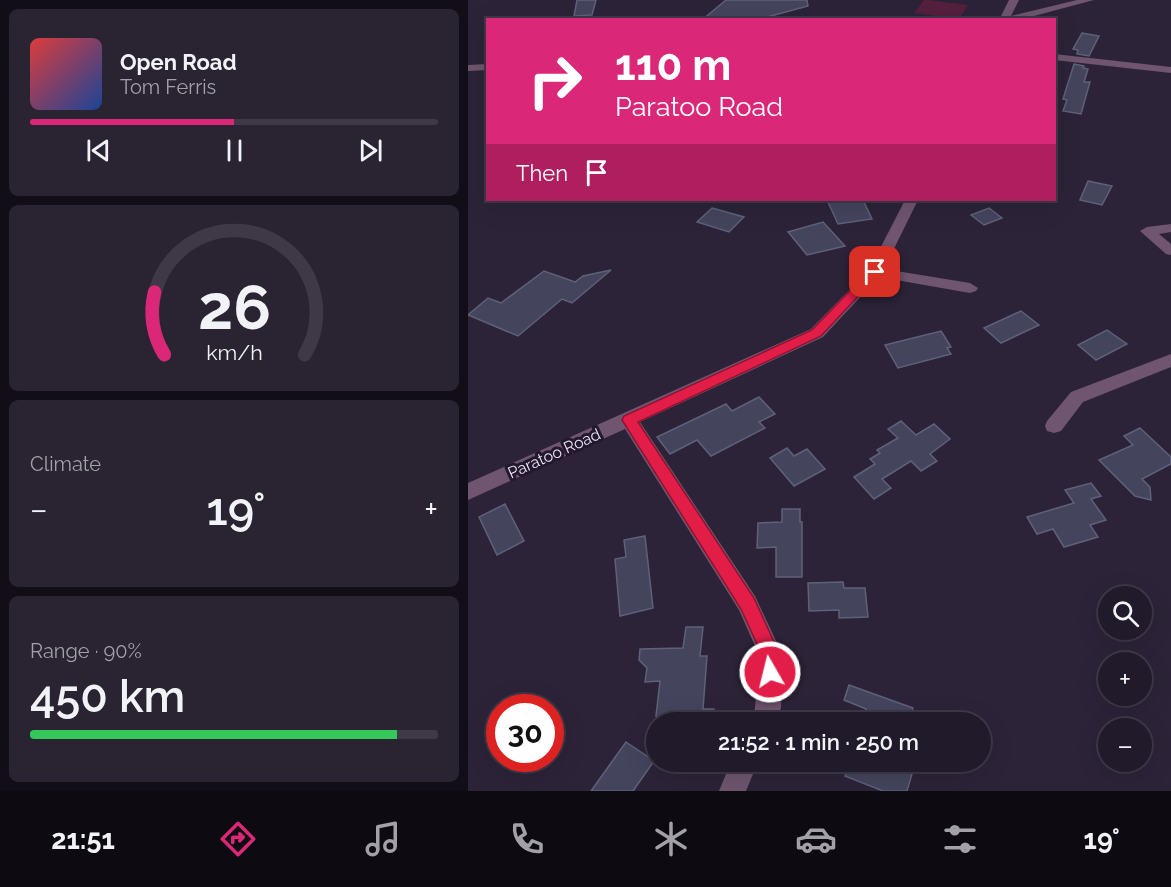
<!DOCTYPE html>
<html lang="en">
<head>
<meta charset="utf-8">
<style>
  body { margin:0; font-family:Raleway,sans-serif; background:#292332; color:#f1f3f6; height:100vh; display:flex; flex-direction:column; font-size:22px; white-space:nowrap }
  * { box-sizing:border-box; margin:0 }
  p { font-size:20px; color:#a2a1a8 }
  .icon { flex:none; width:33px; height:33px; fill:none; stroke:currentColor; stroke-width:2; stroke-linecap:round; stroke-linejoin:round }
  .map { position:relative; flex:1; overflow:hidden }
  .drawer { display:flex; flex-direction:column; gap:9px; padding:9px; background:#120e17; width:468px }
  .drawer>* { flex:none }
  .banner { position:absolute; left:18px; top:18px; width:570px; height:183px; border-radius:0px; box-shadow:0 6px 24px #0002,0 0 0 2px #3e3847; background:#db2777; color:#fff; overflow:hidden }
  .fabs { position:absolute; left:630px; top:586px; display:grid; gap:12px }
  .fabs a { display:grid; place-items:center; width:54px; height:54px; border-radius:50%; background:#211a2a; box-shadow:0 6px 24px #0002,0 0 0 2px #3e3847; font-size:30px }
  .speed { position:absolute; left:18px; top:694px; display:flex; gap:12px; font-size:30px; font-weight:700; text-align:center }
  .speed>* { display:grid; place-content:center; width:78px; height:78px; border-radius:50%; background:#211a2a; box-shadow:0 6px 24px #0002,0 0 0 2px #3e3847; line-height:1 }
  .speed .limit { border:9px solid #d22; background:#fff; color:#111 }
  .pin { position:absolute; display:grid; place-items:center; width:51px; height:51px; color:#fff; margin:-26px; border-radius:12px; box-shadow:0 3px 9px #0006 }
  .me { position:absolute; width:66px; margin:-33px; rotate:352deg; stroke-linejoin:round; filter:drop-shadow(0 0 4px #0008) }
  .turn { display:flex; align-items:center; gap:21px; height:126px; padding:0 30px; font-size:27px }
  .turn .icon { width:78px; height:78px; stroke-width:2.5 }
  .turn b { display:block; font-size:42px; line-height:51px }
  .then { display:flex; align-items:center; height:57px; padding:0 30px; background:#0003; gap:12px; font-size:22px }
  .big { font-size:45px; font-weight:600; line-height:1.1 }
  .drawer .card { flex:1; display:flex; flex-direction:column; justify-content:center; gap:9px; min-width:0; padding:0 21px; border-radius:9px; background:#292332 }
  .drawer .dial { align-items:center; gap:0 }
  .dial svg { height:156px; overflow:visible; fill:none; stroke:#3e3847; stroke-width:7; stroke-linecap:round; text-anchor:middle }
  .dial text { fill:#f1f3f6; stroke:none }
  .song { display:flex; align-items:center; gap:18px }
  .cover { width:72px; height:72px; border-radius:9px; background:linear-gradient(135deg,hsl(0 70% 55%),hsl(220 70% 35%)) }
  .played { height:6px; border-radius:3px; background:linear-gradient(90deg,#db2777 50%,#3e3847 50%) }
  .keys { display:flex; justify-content:space-around; direction:ltr }
  .heat { display:flex; justify-content:space-between; align-items:center; font-size:33px; direction:ltr }
  .charge { height:9px; border-radius:4px; background:linear-gradient(90deg,#34c759 90%,#3e3847 0) }
  .trip { position:absolute; left:178px; top:712px; width:345px; height:60px; border-radius:30px; background:#211a2a; box-shadow:0 6px 24px #0002,0 0 0 2px #3e3847; font-weight:600; line-height:60px; text-align:center }
  .menu { display:flex; height:96px; justify-content:space-around; align-items:center; background:#0d0a11; color:#a2a1a8 }
  .menu .icon { width:42px; height:42px }
  .menu .current { color:#db2777 }
  .menu b { font-size:27px; color:#f1f3f6 }
  main { display:flex; flex:1; min-height:0 }
  .map>svg:first-child { display:block }
</style>
</head>
<body>
<main>
<section class="drawer">
<div class="card">
<div class="song"><i class="cover"></i><div><b>Open Road</b><p>Tom Ferris</p></div></div>
<div class="played"></div>
<div class="keys"><svg class="icon" aria-label="previous" viewBox="0 0 24 24"><path d="M18 5L8 12l10 7zM5 5v14"/></svg><svg class="icon" aria-label="pause" viewBox="0 0 24 24"><path d="M8 5v14M16 5v14"/></svg><svg class="icon" aria-label="next" viewBox="0 0 24 24"><path d="M6 5l10 7-10 7zM19 5v14"/></svg></div>
</div>
<div class="card dial"><svg viewBox="0 0 100 80">
<path d="M14 69A42 42 0 1 1 86 69"/>
<path d="M14 69A42 42 0 0 1 9 37" stroke="#db2777"/>
<text x="50" y="56" font-size="32" font-weight="700">26</text>
<text x="50" y="72" font-size="11">km/h</text>
</svg></div>
<div class="card"><p>Climate</p>
<div class="heat"><a>−</a><b class="big">19°</b><a>+</a></div>
</div>
<div class="card"><p>Range · 90%</p><b class="big">450 km</b><div class="charge"></div></div>
</section>
<div class="map">
<svg width="703" height="791" viewBox="0 0 703 791">
  <rect width="100%" height="100%" fill="#2c2338"/>
  <path fill="#54203d" d="M456,0H460L500,5L491,19L446,13Z"/>
  <g fill="#44455d" stroke="#5f607a" stroke-width="1.5">
    <path d="M109,0H128L124,15L106,16Z"/>
    <path d="M258,0H339L340,6L288,20H234Z"/>
    <path d="M614,33L631,36L621,56L609,54L610,50L605,49Z"/>
    <path d="M606,64L616,66L615,68L620,69L616,82H622L613,114L595,111L599,100L595,99Z"/>
    <path d="M620,181L644,186L634,205L612,200Z"/>
    <path d="M359,200H395L404,219L370,224Z"/>
    <path d="M244,208L276,217L261,232L229,222Z"/>
    <path d="M521,208L534,218L516,225L503,215Z"/>
    <path d="M355,222L377,246L339,255L320,232Z"/>
    <path d="M143,270L104,303L94,299L50,336L0,315L20,298L33,303L76,271L107,282L115,276Z"/>
    <path d="M553,311L571,325L533,343L516,328Z"/>
    <path d="M639,330L659,344L628,360L610,345Z"/>
    <path d="M473,331L483,347L479,348L483,354L430,368L417,345Z"/>
    <path d="M291,397L307,414L291,422L297,428L243,456L229,440L202,454L189,437L258,404L264,411Z"/>
    <path d="M433,421L448,435L466,424L482,439L462,454L469,461L453,471L443,461L414,479L423,488L406,499L386,477L407,464L402,459L412,453L409,450L430,438L420,429Z"/>
    <path d="M672,428L703,457V464L674,479L682,487L683,500L667,496L631,460L665,445L656,436Z"/>
    <path d="M319,448L326,456L339,449L357,469L326,486L302,458Z"/>
    <path d="M623,483L633,496L623,499L638,520L622,525L630,537L596,547L585,529L569,534L559,517L606,503L597,490Z"/>
    <path d="M37,504L56,541L29,555L11,517Z"/>
    <path d="M314,509H332V522H334V577H308V547L289,548L290,523L314,522Z"/>
    <path d="M177,536L185,608L152,616L147,559L158,557L156,540Z"/>
    <path d="M375,582L376,588H397L400,617L371,618V610L341,611L340,583Z"/>
    <path d="M218,627H235L232,656H239L235,709H246L245,723H191L188,716L192,681L177,682L179,668L171,660L172,649L215,648Z"/>
    <path d="M381,685L445,708L441,723H394L398,709L376,700Z"/>
    <path d="M158,742L186,761L165,791H123Z"/>
    <path d="M381,762H444L443,766L446,767L439,791H415L377,776Z"/>
  </g>
  <g fill="none" stroke-linecap="round" stroke-linejoin="round">
    <g fill="#6f556f" fill-rule="evenodd">
      <path d="M541,0H551L543,16L609,0H626L551,20H531Z"/>
      <path d="M586,54L703,67V73L586,60Z"/>
      <path d="M20,64V70L0,71V65Z"/>
      <path d="M437,200H450L416,269L502,283L510,288L508,291L502,293L411,277L355,337L172,422L287,596L311,647L315,655L313,708L307,723H281L287,708L291,655L271,610L157,429L0,500V483L343,329L401,270Z"/>
      <path d="M703,224V232L691,234L703,244V255L698,254L672,231L679,227Z"/>
      <path d="M703,354V367L615,402L593,431L586,433L579,431L577,426L579,421L603,392Z"/>
      <path d="M263,762H290L278,791H251Z"/>
    </g>
  </g>
  <path fill="#e11d48" stroke="#92132f" stroke-width="1.5" d="M407,268L413,272L411,274L353,336L170,422L286,598L312,655L309,679L302,681L296,679L293,672L294,655L273,609L154,420L156,416L344,330L403,269Z"/>
  <g text-anchor="middle" stroke-width="6" stroke-linejoin="round" paint-order="stroke">
    <g font-size="16" fill="#e9e3f1" stroke="#23192e">
      <text transform="translate(86 453) rotate(-24)" y="6">Paratoo Road</text>
    </g>
  </g>
</svg>
<div class="fabs">
<a><svg class="icon" aria-label="search" viewBox="0 0 24 24"><circle cx="10" cy="10" r="6"/><path d="M15 15l6 6"/></svg></a>
<a>+</a>
<a>−</a>
</div>
<div class="speed"><div class="limit">30</div></div>
<div class="pin" style="left:407px;top:272px;background:#d93025"><svg class="icon" aria-label="arrive" viewBox="0 0 24 24"><path d="M6 21V4h12l-3 4 3 4H6"/></svg></div>
<svg class="me" style="left:302px;top:672px" viewBox="-20 -20 40 40"><circle r="17" fill="#e11d48" stroke="#fff" stroke-width="3"/><path d="M0-11L8 9 0 5-8 9z" fill="#fff"/></svg>
<div class="trip">21:52 · 1 min · 250 m</div>
<div class="banner">
<div class="turn"><svg class="icon" aria-label="right" viewBox="0 0 24 24"><path d="M7 20v-9h11M14 6l5 5-5 5"/></svg><div><b>110 m</b>Paratoo Road</div></div>
<div class="then">Then<svg class="icon" aria-label="arrive" viewBox="0 0 24 24"><path d="M6 21V4h12l-3 4 3 4H6"/></svg></div>
</div>
</div>
</main>
<nav class="menu">
<b>21:51</b>
<svg class="icon current" aria-label="directions" viewBox="0 0 24 24"><path d="M12 3l9 9-9 9-9-9zM9 14v-3h6M13 9l2 2-2 2"/></svg>
<svg class="icon" aria-label="music" viewBox="0 0 24 24"><path d="M9 18V5l10-2v13"/><circle cx="6" cy="18" r="3"/><circle cx="16" cy="16" r="3"/></svg>
<svg class="icon" aria-label="phone" viewBox="0 0 24 24"><path d="M5 4h4l2 5-3 2q2 4 5 5l2-3 5 2v4C11 20 4 13 5 4z"/></svg>
<svg class="icon" aria-label="climate" viewBox="0 0 24 24"><path d="M12 3v18M4 7l16 10M4 17L20 7"/></svg>
<svg class="icon" aria-label="car" viewBox="0 0 24 24"><path d="M5 17H2v-5l4-1 3-4h7l3 4 3 1v5h-3M9 17h6M6 11h13"/><circle cx="7" cy="17" r="2"/><circle cx="17" cy="17" r="2"/></svg>
<svg class="icon" aria-label="filters" viewBox="0 0 24 24"><path d="M4 7h16M4 17h16"/><circle cx="9" cy="7" r="2"/><circle cx="15" cy="17" r="2"/></svg>
<b>19°</b>
</nav>
</body>
</html>
